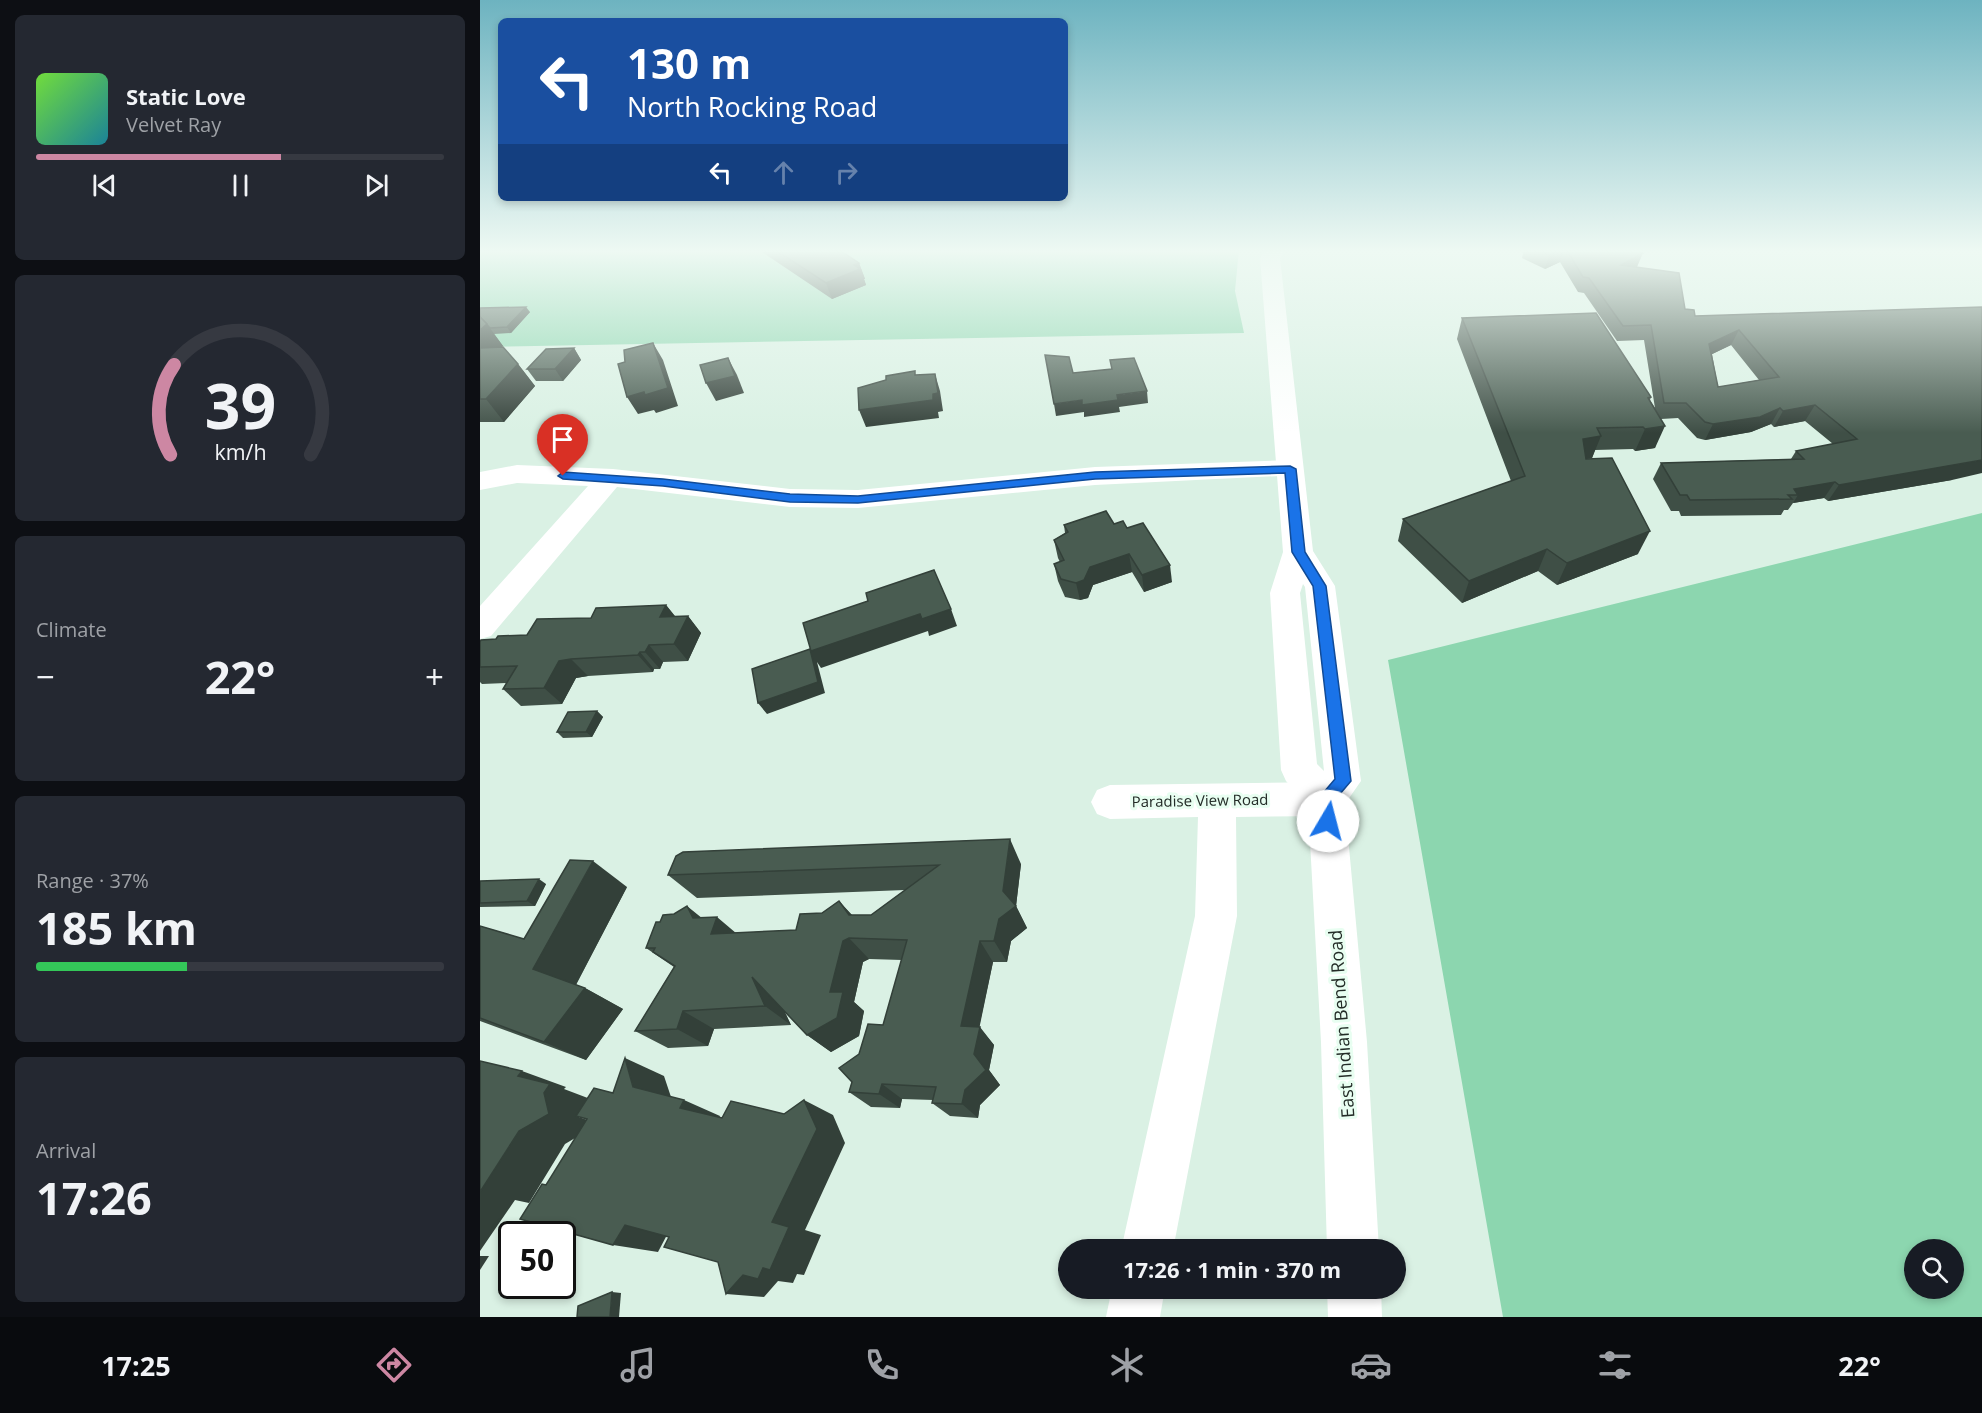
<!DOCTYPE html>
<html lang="en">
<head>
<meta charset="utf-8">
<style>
  body { margin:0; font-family:"Open Sans",sans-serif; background:#242831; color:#f1f3f6; height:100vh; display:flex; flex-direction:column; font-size:22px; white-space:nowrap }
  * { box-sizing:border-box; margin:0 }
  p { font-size:20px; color:#9ea1a6 }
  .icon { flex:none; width:33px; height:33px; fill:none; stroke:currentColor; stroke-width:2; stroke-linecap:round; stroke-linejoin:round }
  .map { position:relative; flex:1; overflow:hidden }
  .side { display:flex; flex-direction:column; gap:15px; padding:15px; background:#0d0f14; width:480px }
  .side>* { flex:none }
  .hud { position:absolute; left:18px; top:18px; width:570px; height:183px; border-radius:9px; box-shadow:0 3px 9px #0003; background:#1a4fa0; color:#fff; overflow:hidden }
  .controls { position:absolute; left:1424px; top:1239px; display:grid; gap:12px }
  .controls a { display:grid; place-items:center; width:60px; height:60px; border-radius:50%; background:#171b24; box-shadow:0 3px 9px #0003; font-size:30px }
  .speed { position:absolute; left:18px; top:1221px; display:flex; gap:12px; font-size:30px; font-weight:700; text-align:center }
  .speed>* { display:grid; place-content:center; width:78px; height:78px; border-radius:50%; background:#171b24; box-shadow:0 3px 9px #0003; line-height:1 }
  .speed .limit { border:3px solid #111; border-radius:9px; background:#fff; color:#111 }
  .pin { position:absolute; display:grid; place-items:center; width:51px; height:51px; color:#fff; margin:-62px -26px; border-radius:50% 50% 50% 0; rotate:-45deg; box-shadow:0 0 6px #0007 }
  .pin .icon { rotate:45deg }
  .me { position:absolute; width:66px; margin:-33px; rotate:8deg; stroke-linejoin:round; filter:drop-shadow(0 0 4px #0008) }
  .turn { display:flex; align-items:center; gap:21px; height:126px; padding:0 30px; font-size:27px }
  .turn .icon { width:78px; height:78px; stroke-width:2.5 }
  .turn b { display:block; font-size:42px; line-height:51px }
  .lanes { display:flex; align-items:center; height:57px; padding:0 30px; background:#0003; justify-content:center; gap:30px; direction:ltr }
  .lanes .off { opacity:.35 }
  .big { font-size:45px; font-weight:700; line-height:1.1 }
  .side .tile { flex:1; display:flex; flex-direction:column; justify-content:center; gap:9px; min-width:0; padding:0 21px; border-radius:9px; background:#242831 }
  .side .dial { align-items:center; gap:0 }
  .dial svg { height:156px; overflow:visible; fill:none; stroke:#363941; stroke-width:7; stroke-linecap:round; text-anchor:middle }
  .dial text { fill:#f1f3f6; stroke:none }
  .song { display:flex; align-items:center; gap:18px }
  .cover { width:72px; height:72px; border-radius:9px; background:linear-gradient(135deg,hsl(100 70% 55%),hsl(190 70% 35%)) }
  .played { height:6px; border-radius:3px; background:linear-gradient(90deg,#cd87a3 60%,#363941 60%) }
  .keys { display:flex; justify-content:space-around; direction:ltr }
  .heat { display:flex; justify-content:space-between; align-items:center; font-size:33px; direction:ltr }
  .charge { height:9px; border-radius:4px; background:linear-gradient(90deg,#34c759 37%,#363941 0) }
  .trip { position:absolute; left:578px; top:1239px; width:348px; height:60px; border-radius:30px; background:#171b24; box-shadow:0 3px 9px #0003; font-weight:700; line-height:60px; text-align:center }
  .dock { display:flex; height:96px; justify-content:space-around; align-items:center; background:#090b0e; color:#9ea1a6 }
  .dock .icon { width:42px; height:42px }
  .dock .on { color:#cd87a3 }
  .dock b { font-size:27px; color:#f1f3f6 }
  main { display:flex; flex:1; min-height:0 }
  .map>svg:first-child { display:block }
</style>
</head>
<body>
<main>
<section class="side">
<div class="tile">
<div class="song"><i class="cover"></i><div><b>Static Love</b><p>Velvet Ray</p></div></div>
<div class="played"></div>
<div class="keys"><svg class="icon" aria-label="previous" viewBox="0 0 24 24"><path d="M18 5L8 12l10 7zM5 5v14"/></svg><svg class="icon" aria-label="pause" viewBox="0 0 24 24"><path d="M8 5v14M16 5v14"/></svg><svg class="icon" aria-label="next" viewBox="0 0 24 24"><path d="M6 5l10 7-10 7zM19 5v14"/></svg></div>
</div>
<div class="tile dial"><svg viewBox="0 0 100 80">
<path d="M14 69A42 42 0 1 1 86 69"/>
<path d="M14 69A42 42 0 0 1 16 23" stroke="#cd87a3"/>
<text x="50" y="56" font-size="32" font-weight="700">39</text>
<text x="50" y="72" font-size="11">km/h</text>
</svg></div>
<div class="tile"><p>Climate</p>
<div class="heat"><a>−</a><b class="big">22°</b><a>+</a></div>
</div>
<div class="tile"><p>Range · 37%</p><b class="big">185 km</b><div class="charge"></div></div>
<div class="tile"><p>Arrival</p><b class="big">17:26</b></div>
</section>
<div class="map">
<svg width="1502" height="1317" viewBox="0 0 1502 1317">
  <rect width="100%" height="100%" fill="#daf1e4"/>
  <g fill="#8cd6af" fill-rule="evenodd">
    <path d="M0,249H759L755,291L764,333L0,347Z"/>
    <path d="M1502,513V1317H1023L908,660ZM1434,1250H1473V1288H1434Z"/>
  </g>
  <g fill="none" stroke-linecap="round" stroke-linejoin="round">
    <g fill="#fff" fill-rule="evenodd">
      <path d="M810,460L820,463L823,469L820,475L615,485L378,508L310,507L137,487L11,636L0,639V606L108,486L37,483L0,490V472L37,465L133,469L310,489L378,490L615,467Z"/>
      <path d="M846,782L859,787L865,799L859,811L846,816L756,817L757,916L693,1250H641L715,916L718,817L630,819L617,814L611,802L617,790L630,785Z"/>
      <path d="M632,1288H685L680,1317H626Z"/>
    </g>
    <g fill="#fff" fill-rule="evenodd">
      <path d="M786,249H806L800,258L833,551L855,586L881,781L865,804L887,1042L899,1250H847L841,1042L828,805L806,781L801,770L790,593L803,552L780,258ZM823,584L825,587L844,771L837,764L820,593Z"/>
      <path d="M847,1288H901L902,1317H848Z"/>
    </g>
  </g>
  <g fill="#3f4f46" fill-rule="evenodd">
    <path d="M281,249H368L362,251L379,263L385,279H384L386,285L352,299L282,252Z"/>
    <path d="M1044,249H1159L1157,267L1205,309L1215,316L1502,307L1472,480L1348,501L1344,498L1313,503L1308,510H1304L1301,515L1201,516L1199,511H1191L1173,479L1181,463L1311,459L1316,451L1353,444L1325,421L1294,427L1291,424L1271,432L1225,440L1217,438L1198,418L1181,419L1175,448L1155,451L1153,449L1115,450L1112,458L1107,459L1158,554L1077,585L1058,571L982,603L918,541L923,519L1031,481L977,339L982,318L1171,397L1170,400L1175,408L1164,340L1137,341L1104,293L1098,292L1080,262L1065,269L1042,258ZM1251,345L1279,380L1238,387L1232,354Z"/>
    <path d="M0,308L50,312L31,333L14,334L23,346L21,347L38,364L55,386L24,422H0Z"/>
    <path d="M94,348L101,360L83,381H56L47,369Z"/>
    <path d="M634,524L647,528L692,582L664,592L652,572L613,585L608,598L600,600L585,597L578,581L574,564L580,562L578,558L574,540L585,533L584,525Z"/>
    <path d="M186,605L195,616H208L221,633L208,661L183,662L180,669H174L173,672L108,676L96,678L82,704L41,706L23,689L26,683L2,684L0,682V642L47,635L111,618Z"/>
    <path d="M117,711L123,717L112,737L83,738L77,732Z"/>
    <path d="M196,856L541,864L536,906L547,928L531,941L527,962H513L499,1027L514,1045L509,1070L520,1085L500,1105L498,1118L470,1116L452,1103L453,1100L422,1099L420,1108L391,1107L369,1092L379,1054L403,1025L422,960L389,959L383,962L374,1002L384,1011L379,1036L351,1052L327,1035L304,1011L311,1025L234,1029L228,1046L188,1048L155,1031L194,967L166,948L222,918L256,933L316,930L342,913L359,901L372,915H391L425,890L217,898L188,875Z"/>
    <path d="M0,881L66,884L55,906L0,907Z"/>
    <path d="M147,887L96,985L105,988L143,1009L106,1060L0,1021V926L44,939Z"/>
  </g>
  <g fill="#334039">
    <path d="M1081,249H1084L1080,262L1065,269L1069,255Z"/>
    <path d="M1163,253L1157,267L1141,265Z"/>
    <path d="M379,263L385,279H384L386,285L352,299L346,283L374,265Z"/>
    <path d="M46,307L50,312L31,333L27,327Z"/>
    <path d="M7,324L23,346L0,370V330Z"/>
    <path d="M1259,330L1251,345L1222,359L1229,344Z"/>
    <path d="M173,343L183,360L198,406L176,413L174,410L158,414L147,397Z"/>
    <path d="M94,348L101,360L83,381L75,369Z"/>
    <path d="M248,358L257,375L264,393L236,401L226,383Z"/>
    <path d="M38,364L55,386L24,422L6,399Z"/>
    <path d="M455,374L460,391L463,411L458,412L459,418L386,427L379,410L453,394Z"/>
    <path d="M667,391L668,403L639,407L640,412L604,417V412L576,416L574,404Z"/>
    <path d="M1335,405L1325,421L1294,427L1303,411Z"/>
    <path d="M1300,408L1291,424L1271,432L1225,440L1233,424Z"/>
    <path d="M1185,426L1175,448L1155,451L1165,429Z"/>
    <path d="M1121,436L1112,458L1095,461L1103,439Z"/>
    <path d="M1502,460V473L1472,480L1348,501L1359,485Z"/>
    <path d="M1355,482L1344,498L1313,503L1318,495L1314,489Z"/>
    <path d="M1170,531L1158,554L1077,585L1087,563Z"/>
    <path d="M1067,549L1058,571L982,603L989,581Z"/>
    <path d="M649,554L652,572L613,585L608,598L600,600L596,583L610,567Z"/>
    <path d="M690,565L692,582L664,592L662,575Z"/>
    <path d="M186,605L200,623L180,617Z"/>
    <path d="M471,609L477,626L449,636L448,631L341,668L337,662L345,693L287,714L278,703L330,649L440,614Z"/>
    <path d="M208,616L221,633L208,661L194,644Z"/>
    <path d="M169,645L183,662L180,669L165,652Z"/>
    <path d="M160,652L174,669L173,672L158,655Z"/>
    <path d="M91,659L108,676L96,678L82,704L64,688L79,661Z"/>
    <path d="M117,711L123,717L112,737L106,732Z"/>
    <path d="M530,839L541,864L536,906L547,928L531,941L527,962L514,941L523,891Z"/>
    <path d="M113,861L147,887L93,990L53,969Z"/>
    <path d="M59,879L66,884L55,906L47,901Z"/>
    <path d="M359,901L379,923L369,915Z"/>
    <path d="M207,906L233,927L237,917L263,939L231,934L213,918Z"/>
    <path d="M369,938L389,959L383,962L374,1002L384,1011L379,1036L351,1052L327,1035L350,992L363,941Z"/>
    <path d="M500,941L513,962L496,1044L481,1026Z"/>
    <path d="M272,977L298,997L311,1025L285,1006Z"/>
    <path d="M105,988L143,1009L106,1060L64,1042Z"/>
    <path d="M203,1011L234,1029L228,1046L197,1029Z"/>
    <path d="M500,1027L514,1045L509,1070L520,1085L500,1105L498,1118L482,1104Z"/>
    <path d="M145,1058L184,1076L193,1103L153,1087Z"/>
    <path d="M42,1071L86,1087L84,1089L113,1100L96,1116L110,1121L112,1128L85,1144L49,1203L35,1200L0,1251V1192L39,1131L38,1076Z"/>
    <path d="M402,1084L422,1099L420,1108L399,1094Z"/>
    <path d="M204,1100L240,1116L237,1124L200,1108Z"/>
    <path d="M324,1100L353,1115L365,1143L325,1230L341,1235L324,1275L317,1274L313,1283L298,1281L284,1297L246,1294L292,1222Z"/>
    <path d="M145,1225L188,1233L178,1252L133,1245Z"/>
    <path d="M0,1256H9L0,1270Z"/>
    <path d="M132,1292L141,1293L139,1317H130Z"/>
  </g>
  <g fill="#495c51" stroke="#334039" stroke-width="1.5" fill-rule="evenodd">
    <path d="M294,249H358L379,263L374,265L380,269L346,283Z"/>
    <path d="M1057,249H1081L1069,255Z"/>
    <path d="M1086,249H1159L1163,253L1141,265L1199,273L1205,309L1214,310L1215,316L1502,307V460L1359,485L1355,482L1314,489L1318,495H1308L1312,499L1210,500L1207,495H1200L1181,463L1324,459L1316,451L1377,439L1335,405L1303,411L1300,408L1280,417L1233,424L1225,422L1206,403H1184L1171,325L1143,326L1109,278L1103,277ZM1259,330L1299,377L1238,387L1229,344Z"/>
    <path d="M46,307L27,327L10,328L0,317V308Z"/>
    <path d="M1116,313L1171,397L1168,398L1185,426L1165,429L1163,427L1117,428L1121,436L1103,439L1106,459L1132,458L1170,531L1087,563L1067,549L989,581L923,519L1045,476L982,318Z"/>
    <path d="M0,317L7,324L0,330Z"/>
    <path d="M173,343L188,388L165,395L164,392L147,397L138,364L145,362L144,350Z"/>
    <path d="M23,347L38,364L6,399H0V348Z"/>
    <path d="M94,348L75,369H47L66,349Z"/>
    <path d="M565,355L589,357L593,373L632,369L630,360L654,358L667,391L637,395L638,400L602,405V400L574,404Z"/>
    <path d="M248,358L255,376L226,383L220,365Z"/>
    <path d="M435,371V375L455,374L458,393L453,394V400L379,410L378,388L406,380V376Z"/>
    <path d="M626,511L634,524L643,521L647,528L663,523L690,565L662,575L649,554L610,567L604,580L596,583L581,579L574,564L584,560L574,540L588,532L584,525Z"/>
    <path d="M454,570L471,609L442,619L440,614L331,651L323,623L388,601L386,593Z"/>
    <path d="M186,605L180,617L208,616L194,644L169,645L165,652H160L158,655L91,659L79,661L64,688L23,689L37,666L0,667V642L1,640L16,639L18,636L47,635L57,619L111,618L116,608Z"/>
    <path d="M330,649L338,682L278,703L272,669Z"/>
    <path d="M117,711L106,732H77L88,712Z"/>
    <path d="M530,839L523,891L536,906L519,919L514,941H500L481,1026L500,1027L494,1054L506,1070L485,1090L482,1104L452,1103L456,1087L402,1084L399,1094L369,1092L372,1082L359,1068L379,1054L388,1024L403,1025L427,940L369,938L363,941L350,992H363L357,1018L327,1035L272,977L285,1006L203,1011L197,1029L155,1031L195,966L173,952L175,948H166L176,922H180L183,915L194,914L207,906L213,918L237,917L231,934L316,930L320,914L342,913L359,901L369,915H391L459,865L188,875L196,856L203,852Z"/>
    <path d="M90,860L113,861L53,969L105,988L64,1042L0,1018V926L44,939Z"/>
    <path d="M59,879L47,901L0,903V881Z"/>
    <path d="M145,1058L153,1087L204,1100L200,1108L242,1118L251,1101L304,1114L324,1100L337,1129L292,1222L309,1227L290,1270L283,1268L278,1279L263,1275L246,1294L238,1262L184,1247L189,1237L145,1225L133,1245L40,1219L62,1184L66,1185L107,1119L96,1116L114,1088L133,1093Z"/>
    <path d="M0,1061L42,1071L38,1076L70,1084L64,1093L69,1114L39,1131L0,1192Z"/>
    <path d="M132,1292L130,1317H97L98,1306Z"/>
  </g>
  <linearGradient id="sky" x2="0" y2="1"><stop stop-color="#6db3c0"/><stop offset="0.58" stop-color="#eef9f3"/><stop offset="1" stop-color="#eef9f3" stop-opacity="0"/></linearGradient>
  <rect width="1502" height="433" fill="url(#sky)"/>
  <path fill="#1a73e8" stroke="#114b97" stroke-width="1.5" d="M810,466L816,469L825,552L846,586L871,781L854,801L855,821L853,826L848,828L842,826L838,799L855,779L833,586L812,552L805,473L615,479L378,503L310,502L183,486L83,479L78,476L83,472L183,479L310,494L378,496L615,472Z"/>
  <g text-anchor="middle" stroke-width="6" stroke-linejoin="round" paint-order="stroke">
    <g font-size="15" fill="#232c27" stroke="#e8fef1">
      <text transform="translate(720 801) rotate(-1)" y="5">Paradise View Road</text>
    </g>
    <g font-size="18" fill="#232c27" stroke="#e8fef1">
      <text transform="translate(862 1024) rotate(-94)" y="6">East Indian Bend Road</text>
    </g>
  </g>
</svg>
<div class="controls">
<a><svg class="icon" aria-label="search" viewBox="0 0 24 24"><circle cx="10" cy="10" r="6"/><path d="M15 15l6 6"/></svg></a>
</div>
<div class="speed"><div class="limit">50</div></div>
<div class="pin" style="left:83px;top:476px;background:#d93025"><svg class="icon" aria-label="arrive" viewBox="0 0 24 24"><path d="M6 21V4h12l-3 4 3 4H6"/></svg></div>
<svg class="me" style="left:848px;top:821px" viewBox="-20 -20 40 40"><circle r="19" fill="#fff"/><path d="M0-13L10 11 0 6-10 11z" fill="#1a73e8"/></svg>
<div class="trip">17:26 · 1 min · 370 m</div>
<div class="hud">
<div class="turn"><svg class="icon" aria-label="left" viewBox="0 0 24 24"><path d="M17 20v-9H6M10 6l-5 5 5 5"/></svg><div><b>130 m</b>North Rocking Road</div></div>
<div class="lanes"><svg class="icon" aria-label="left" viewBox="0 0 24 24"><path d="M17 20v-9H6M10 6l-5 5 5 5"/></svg><svg class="icon off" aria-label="ahead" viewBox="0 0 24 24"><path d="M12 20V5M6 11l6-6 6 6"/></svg><svg class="icon off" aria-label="right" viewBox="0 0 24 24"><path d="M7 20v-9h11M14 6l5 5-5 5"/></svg></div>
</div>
</div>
</main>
<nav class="dock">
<b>17:25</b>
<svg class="icon on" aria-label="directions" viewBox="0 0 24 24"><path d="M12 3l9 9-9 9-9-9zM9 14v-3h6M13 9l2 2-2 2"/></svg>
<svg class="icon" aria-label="music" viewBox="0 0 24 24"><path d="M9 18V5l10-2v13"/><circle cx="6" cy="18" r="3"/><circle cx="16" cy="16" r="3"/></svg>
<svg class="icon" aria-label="phone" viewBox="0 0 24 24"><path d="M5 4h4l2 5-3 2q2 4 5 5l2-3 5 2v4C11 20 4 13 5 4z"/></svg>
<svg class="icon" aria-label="climate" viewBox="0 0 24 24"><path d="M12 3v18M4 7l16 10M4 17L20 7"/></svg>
<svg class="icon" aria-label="car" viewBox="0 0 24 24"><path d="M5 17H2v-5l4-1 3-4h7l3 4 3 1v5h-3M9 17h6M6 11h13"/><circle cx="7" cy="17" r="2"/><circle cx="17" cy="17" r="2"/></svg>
<svg class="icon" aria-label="filters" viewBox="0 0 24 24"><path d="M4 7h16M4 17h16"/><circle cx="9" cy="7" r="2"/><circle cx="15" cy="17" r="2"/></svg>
<b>22°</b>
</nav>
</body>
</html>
